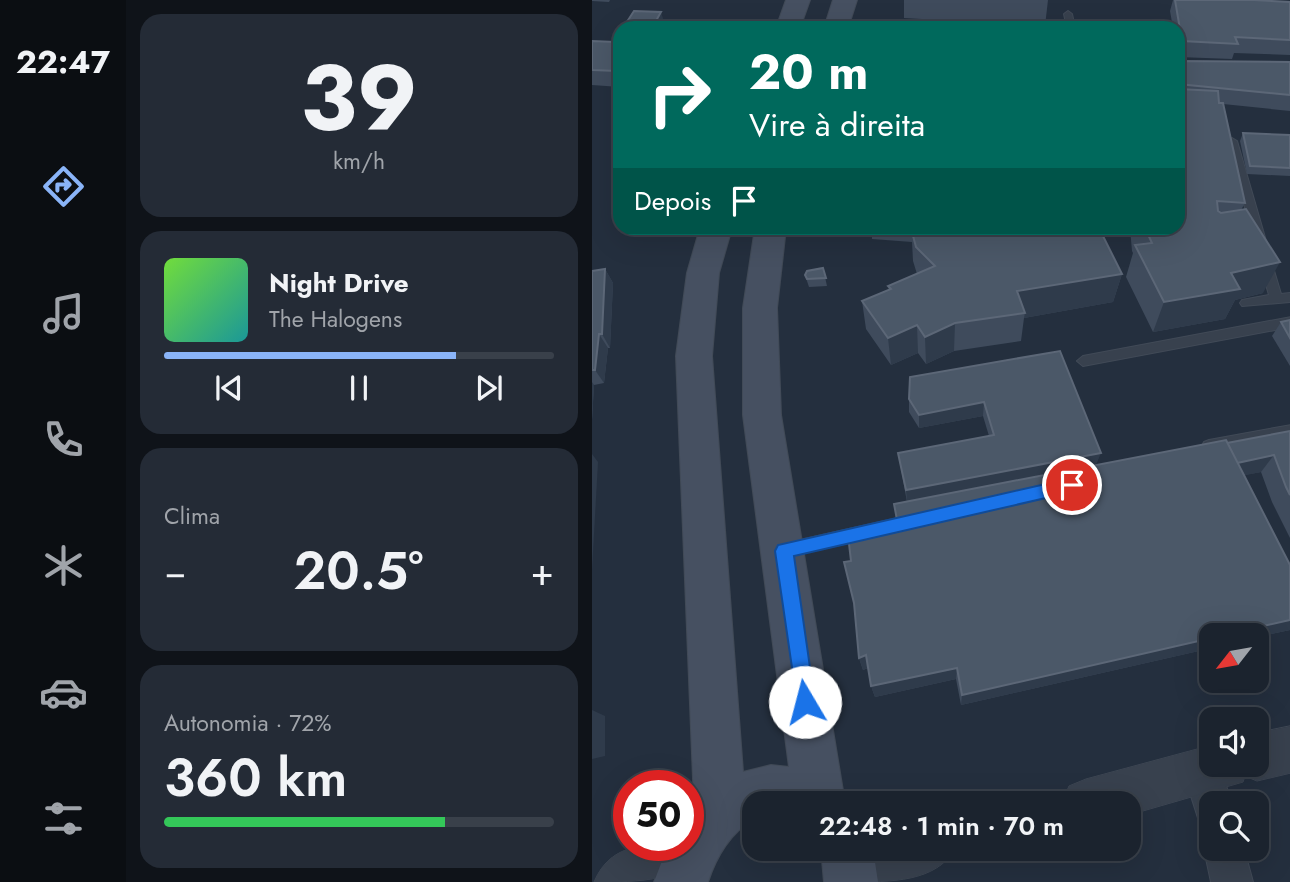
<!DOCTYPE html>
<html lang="pt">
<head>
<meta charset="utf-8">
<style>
  body { margin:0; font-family:Jost,sans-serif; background:#242b36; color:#f1f3f6; height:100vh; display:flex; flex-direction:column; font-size:26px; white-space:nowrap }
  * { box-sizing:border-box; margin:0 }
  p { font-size:23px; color:#a0a4aa }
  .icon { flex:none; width:38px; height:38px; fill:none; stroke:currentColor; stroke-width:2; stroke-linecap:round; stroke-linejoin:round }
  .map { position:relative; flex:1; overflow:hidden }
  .drawer { display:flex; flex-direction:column; gap:14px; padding:14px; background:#0f1319; width:466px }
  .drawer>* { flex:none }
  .banner { position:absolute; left:21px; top:21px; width:572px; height:214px; border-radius:21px; box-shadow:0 7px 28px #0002,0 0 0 2px #39404a; background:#00695c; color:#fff; overflow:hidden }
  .needle { width:46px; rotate:239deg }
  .buttons { position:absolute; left:607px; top:623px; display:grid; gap:14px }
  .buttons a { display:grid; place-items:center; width:70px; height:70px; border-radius:14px; background:#1b232e; box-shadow:0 7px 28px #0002,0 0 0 2px #39404a; font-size:35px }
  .speed { position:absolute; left:21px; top:770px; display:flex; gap:14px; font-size:35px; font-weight:700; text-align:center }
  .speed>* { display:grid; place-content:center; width:91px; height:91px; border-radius:50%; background:#1b232e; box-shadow:0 7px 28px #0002,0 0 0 2px #39404a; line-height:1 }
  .speed .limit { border:10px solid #d22; background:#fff; color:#111 }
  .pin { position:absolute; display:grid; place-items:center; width:60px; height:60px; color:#fff; margin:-30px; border:4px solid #fff; border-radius:50%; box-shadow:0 2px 7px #0007 }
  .me { position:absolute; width:77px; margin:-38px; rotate:352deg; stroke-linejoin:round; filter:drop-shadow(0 0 5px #0008) }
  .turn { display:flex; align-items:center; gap:24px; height:147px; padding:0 21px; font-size:32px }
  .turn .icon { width:91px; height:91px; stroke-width:2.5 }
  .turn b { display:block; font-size:49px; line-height:60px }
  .then { display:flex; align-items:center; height:66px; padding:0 21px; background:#0003; gap:14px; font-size:26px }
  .big { font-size:52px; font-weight:600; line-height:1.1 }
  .drawer .card { flex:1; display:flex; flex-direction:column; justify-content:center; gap:10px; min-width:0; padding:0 24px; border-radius:21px; background:#242b36 }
  .drawer .dial { align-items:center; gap:0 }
  .dial b { font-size:91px; line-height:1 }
  .song { display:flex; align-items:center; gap:21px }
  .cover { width:84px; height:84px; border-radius:10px; background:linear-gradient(135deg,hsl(100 70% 55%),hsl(180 70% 35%)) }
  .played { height:7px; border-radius:4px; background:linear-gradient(90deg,#8ab4f8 75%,#39404a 75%) }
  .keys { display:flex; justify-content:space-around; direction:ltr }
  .heat { display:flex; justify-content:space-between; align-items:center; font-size:38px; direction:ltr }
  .charge { height:10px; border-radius:5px; background:linear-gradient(90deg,#34c759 72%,#39404a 0) }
  .trip { position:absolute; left:150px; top:791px; width:399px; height:70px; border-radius:21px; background:#1b232e; box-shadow:0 7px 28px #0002,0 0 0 2px #39404a; font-weight:600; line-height:70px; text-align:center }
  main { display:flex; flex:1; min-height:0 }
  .tabs { display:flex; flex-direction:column; width:126px; justify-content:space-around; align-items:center; background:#0b0e12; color:#a0a4aa }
  .tabs .icon { width:49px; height:49px }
  .tabs .active { color:#8ab4f8 }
  .tabs b { font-size:32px; color:#f1f3f6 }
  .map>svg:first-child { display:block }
</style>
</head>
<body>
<main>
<nav class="tabs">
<b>22:47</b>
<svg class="icon active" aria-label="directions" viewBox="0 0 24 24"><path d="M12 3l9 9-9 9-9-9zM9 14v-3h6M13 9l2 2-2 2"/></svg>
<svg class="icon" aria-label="music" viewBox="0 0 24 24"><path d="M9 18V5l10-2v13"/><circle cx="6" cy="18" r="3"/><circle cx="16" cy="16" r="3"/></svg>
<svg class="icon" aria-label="phone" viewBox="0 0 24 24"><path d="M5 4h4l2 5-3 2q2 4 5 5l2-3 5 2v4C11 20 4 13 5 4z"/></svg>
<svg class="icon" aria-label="climate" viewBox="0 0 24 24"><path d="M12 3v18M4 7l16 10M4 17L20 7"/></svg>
<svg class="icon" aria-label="car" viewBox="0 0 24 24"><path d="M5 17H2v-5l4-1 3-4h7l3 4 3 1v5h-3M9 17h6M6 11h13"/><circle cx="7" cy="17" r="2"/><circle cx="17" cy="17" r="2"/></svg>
<svg class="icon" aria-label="filters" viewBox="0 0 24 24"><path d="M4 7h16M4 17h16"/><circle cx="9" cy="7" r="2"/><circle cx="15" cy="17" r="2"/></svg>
</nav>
<section class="drawer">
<div class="card dial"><b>39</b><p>km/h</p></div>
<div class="card">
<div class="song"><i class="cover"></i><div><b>Night Drive</b><p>The Halogens</p></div></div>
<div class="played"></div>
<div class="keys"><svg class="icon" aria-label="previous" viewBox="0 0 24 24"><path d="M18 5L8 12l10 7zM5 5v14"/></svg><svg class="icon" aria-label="pause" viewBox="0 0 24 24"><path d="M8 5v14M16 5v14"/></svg><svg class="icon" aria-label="next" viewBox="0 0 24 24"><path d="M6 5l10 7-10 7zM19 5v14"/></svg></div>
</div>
<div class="card"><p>Clima</p>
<div class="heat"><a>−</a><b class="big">20.5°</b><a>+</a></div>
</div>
<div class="card"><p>Autonomia · 72%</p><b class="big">360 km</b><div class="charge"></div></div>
</section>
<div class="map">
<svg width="699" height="882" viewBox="0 0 699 882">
  <rect width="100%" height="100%" fill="#242f3e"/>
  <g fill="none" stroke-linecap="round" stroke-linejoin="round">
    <defs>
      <g id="service">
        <path d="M476,11L480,14L483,28H475L472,14Z"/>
        <path d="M640,138L645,141L674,241L668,245L662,241L635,141Z"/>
        <path d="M674,260L680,264L689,294L699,293V302L650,306L648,303L650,300L677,295L668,264Z"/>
        <path d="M699,317V327L491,366L485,361L491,356Z"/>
        <path d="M699,425V437L617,452L612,450L610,446L612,442L617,440Z"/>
        <path d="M324,514L329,516L332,521L329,526L324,528L194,557L189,555L186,550L189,545L194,543Z"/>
      </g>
      <g id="minor">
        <path d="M610,752L620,756V765H627L640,803H620V824L606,818L591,771L596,757Z"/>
        <path d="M620,834V849H652L661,882H619L612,849Z"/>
      </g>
      <g id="tertiary">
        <path d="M699,726V773L665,781L653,776L651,782L537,815V803H470L477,786L494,779L620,745V765H665V733Z"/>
        <path d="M96,822L110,827L117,845C97,882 45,882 2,882C20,840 57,845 96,845Z"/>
        <path d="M290,849H363C344,882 299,882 257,882L265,864Z"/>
      </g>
      <g id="secondary">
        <path d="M194,0H218L208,28H184Z"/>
        <path d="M241,0H265L256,28H232Z"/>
        <path d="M108,228H140L127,273L120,356L151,772L179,765L197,767L151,415V308L163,228H194L185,308L189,415L253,803H163V819C139,831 124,857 116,882H62L76,845H96V810L102,803L84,356L95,273Z"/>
        <path d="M229,849H281L286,882H232Z"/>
      </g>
    </defs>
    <use href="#service" stroke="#414a57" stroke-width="2"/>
    <use href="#minor" stroke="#414a57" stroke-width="2"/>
    <use href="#tertiary" stroke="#414a57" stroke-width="1"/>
    <use href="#secondary" stroke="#414a57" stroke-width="2"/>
    <use href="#service" fill="#38414e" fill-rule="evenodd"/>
    <use href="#minor" fill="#38414e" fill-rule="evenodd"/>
    <use href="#tertiary" fill="#38414e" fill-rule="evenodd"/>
    <use href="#secondary" fill="#465061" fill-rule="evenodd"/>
  </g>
  <g fill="#3f4b5c">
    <path d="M0,0H18L17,2L0,1Z"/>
    <path d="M312,0H456L453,26L312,18Z"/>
    <path d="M581,0H662L698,2V55L642,53L640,59L586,57V28H581L578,11Z"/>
    <path d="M28,33V87L0,85V41L23,42Z"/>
    <path d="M586,61L698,62V111L631,104L653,203L649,210L671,293L643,300L633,319L561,332L534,277L541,253L540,251L538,228H586Z"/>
    <path d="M651,133L698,135V176L655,174L648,141Z"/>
    <path d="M253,228H507L530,274L521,302L432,318L429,341L362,351L334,364L326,353L299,365L274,329L270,301L297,290L296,286L325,274L321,261L320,242L280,239V235L254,234Z"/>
    <path d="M231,268L235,286L217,287L213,275Z"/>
    <path d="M13,269L21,283L18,348H16L12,383L2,385L0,420V271Z"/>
    <path d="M698,320V366L680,336L689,322Z"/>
    <path d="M468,351L504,465L635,443L698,431V538L680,502L669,472L652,475L698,565V630L665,637L620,635V648L369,705L364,679L283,697L279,686L276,668L271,670L267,658L259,561L305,525L302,504L315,502L306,453L397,436L391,416L327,428L317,412V399Z"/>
  </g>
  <g fill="#2f3b4b">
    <path d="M69,12L74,28H60Z"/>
    <path d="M28,65V80L25,71Z"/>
    <path d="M688,262L671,293L643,300L633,319L561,332L572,302L639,273Z"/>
    <path d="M13,269L21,283L18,348L10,334Z"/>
    <path d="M530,274L521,302L432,318L433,313L425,291Z"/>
    <path d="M363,323L362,351L334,364L333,337Z"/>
    <path d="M325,325L326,353L299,365L296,338Z"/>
    <path d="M7,334L16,348L12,383L3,370Z"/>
    <path d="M0,382L2,385L0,420Z"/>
    <path d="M392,402L391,416L327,428V415Z"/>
    <path d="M509,453L504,465L315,502L314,490Z"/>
    <path d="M0,454L6,462L0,570Z"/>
    <path d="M682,455L669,472L630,480L642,463Z"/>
    <path d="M698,620V630L665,637V635H632Z"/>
    <path d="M620,638V648L369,705L370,695Z"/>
    <path d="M274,655L278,667L271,670L267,658Z"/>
    <path d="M365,668L364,679L283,697L279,686Z"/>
    <path d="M0,710L13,716V756L0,759Z"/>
  </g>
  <g fill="#4b5868" stroke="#5c6777" stroke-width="2">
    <path d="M583,0H662L698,2V40L643,37L646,44L590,41Z"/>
    <path d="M42,11L69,12L60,28H31Z"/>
    <path d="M28,33V65L25,71L0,70V41L23,42Z"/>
    <path d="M586,61L698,62V95L586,84Z"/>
    <path d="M586,89L626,91L627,103H631L653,203L625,201L626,211L629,213L654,209L688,262L639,273L648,289L572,302L543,245L560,243L553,228H586Z"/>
    <path d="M651,133L698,135V168L658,166Z"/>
    <path d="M321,228H507L530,274L425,291L433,313L363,323L333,337L325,325L296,338L270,301L299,289L296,286L343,266L324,247L320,232Z"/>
    <path d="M231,268L234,278L215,279L213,275L215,271Z"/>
    <path d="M13,269L10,334H7L3,370H0V271Z"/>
    <path d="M698,320V338L689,322Z"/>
    <path d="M468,351L509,453L314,490L306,453L402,435L392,402L327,415L317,399L318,377Z"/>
    <path d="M698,431V495L694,487L682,455L645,463L635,443Z"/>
    <path d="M634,440L698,565V620L632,635H620V638L370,695L365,668L279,686L274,655L267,658L262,603L252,562L259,561L256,535L306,525L302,504Z"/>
  </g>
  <path fill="#1a73e8" stroke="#114b97" stroke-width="2" d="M480,478L486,480L488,485L486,490L480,492L202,556L223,702L220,709L213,712L206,709L183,551L186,545Z"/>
</svg>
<div class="buttons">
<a><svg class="needle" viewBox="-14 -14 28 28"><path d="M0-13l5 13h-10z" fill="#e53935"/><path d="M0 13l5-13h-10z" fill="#a0a4aa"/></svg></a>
<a><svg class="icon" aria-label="sound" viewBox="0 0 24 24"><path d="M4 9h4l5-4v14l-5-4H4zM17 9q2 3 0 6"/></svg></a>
<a><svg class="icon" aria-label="search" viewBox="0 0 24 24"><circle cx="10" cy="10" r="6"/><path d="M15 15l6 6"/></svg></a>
</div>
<div class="speed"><div class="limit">50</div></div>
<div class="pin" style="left:480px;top:485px;background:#d93025"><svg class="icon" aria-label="arrive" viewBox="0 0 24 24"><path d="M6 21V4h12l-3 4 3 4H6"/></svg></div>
<svg class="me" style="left:213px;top:702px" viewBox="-20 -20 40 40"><circle r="19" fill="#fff"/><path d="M0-13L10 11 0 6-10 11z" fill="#1a73e8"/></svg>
<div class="trip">22:48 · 1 min · 70 m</div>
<div class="banner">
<div class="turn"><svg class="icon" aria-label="right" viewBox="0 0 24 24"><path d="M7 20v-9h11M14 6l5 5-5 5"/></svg><div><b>20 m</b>Vire à direita</div></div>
<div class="then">Depois<svg class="icon" aria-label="arrive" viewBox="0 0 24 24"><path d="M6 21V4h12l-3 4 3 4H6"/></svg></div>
</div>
</div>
</main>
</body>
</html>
